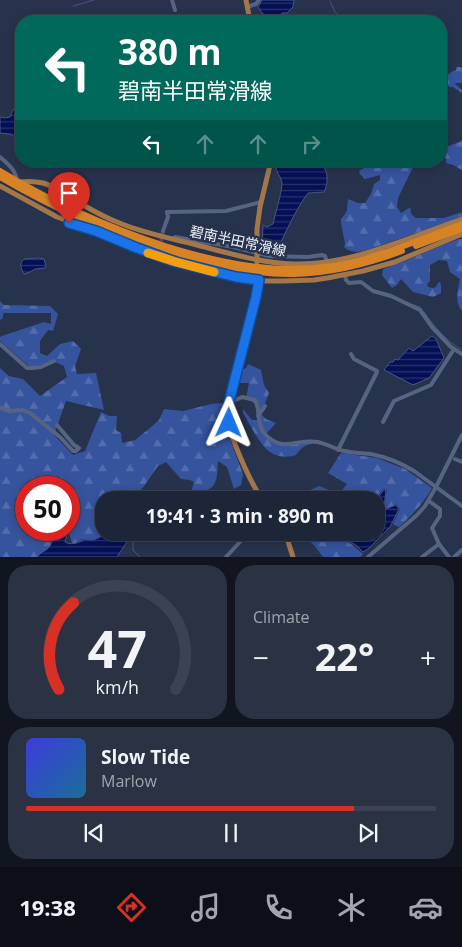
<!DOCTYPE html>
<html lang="en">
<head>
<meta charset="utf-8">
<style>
  body { margin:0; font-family:"Open Sans","Noto Sans JP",sans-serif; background:#2a3244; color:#f1f3f6; height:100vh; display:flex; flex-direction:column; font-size:19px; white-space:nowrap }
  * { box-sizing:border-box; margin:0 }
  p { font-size:16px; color:#a0a5ae }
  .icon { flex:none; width:28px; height:28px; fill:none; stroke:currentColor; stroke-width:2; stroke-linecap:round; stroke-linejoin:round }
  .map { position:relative; height:557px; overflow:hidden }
  .panel { display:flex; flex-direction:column; gap:8px; padding:8px; background:#10151f; flex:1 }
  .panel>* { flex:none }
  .banner { position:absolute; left:15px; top:15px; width:432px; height:152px; border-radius:20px; box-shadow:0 2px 8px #0003,0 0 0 1px #3b4353; background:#00695c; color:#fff; overflow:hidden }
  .speed { position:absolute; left:15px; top:476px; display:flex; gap:10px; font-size:25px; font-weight:700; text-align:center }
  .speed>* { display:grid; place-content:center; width:65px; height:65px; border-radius:50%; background:#1d2639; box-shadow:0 2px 8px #0003,0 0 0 1px #3b4353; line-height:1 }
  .speed .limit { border:8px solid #d22; background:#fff; color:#111 }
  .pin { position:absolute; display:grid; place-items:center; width:42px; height:42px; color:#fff; margin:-51px -21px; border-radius:50% 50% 50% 0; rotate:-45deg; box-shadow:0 0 5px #0007 }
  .pin .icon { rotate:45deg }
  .me { position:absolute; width:55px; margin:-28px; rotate:1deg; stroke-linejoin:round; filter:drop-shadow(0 0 4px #0008) }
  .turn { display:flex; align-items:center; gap:18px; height:105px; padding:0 20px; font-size:22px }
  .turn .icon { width:65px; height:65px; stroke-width:2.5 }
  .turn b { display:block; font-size:35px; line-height:42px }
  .lanes { display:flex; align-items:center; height:48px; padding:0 20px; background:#0003; justify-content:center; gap:25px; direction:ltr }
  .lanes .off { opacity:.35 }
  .big { font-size:38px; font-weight:700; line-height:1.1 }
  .panel .tile { flex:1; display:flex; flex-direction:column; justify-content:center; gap:8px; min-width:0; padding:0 18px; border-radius:20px; background:#2a3244 }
  .panel .dial { align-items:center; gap:0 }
  .dial svg { height:130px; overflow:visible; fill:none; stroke:#3b4353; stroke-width:7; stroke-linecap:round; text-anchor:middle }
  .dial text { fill:#f1f3f6; stroke:none }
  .song { display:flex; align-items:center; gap:15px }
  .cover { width:60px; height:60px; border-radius:8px; background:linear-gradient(135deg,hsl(240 70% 55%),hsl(200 70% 35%)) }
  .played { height:5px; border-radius:2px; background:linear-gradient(90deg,#d93025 80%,#3b4353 80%) }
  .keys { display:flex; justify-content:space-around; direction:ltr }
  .heat { display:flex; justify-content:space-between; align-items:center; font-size:28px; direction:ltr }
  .panel .tiles { flex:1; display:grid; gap:8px; grid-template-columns:1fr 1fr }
  .tile:last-child { grid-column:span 2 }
  .trip { position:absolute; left:95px; top:491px; width:290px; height:50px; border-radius:20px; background:#1d2639; box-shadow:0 2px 8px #0003,0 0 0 1px #3b4353; font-weight:700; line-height:50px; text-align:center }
  .tabs { display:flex; height:80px; justify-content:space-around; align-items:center; background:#0c0f17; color:#a0a5ae }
  .tabs .icon { width:35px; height:35px }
  .tabs .current { color:#d93025 }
  .tabs b { font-size:22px; color:#f1f3f6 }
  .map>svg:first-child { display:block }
</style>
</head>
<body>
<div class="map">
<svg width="462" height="557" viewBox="0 0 462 557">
  <defs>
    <pattern id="forest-firs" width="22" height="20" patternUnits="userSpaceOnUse" patternTransform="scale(1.25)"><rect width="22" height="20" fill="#36539d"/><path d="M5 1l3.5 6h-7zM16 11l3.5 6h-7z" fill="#536cac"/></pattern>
    <pattern id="water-rules" width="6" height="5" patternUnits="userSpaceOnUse" patternTransform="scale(1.25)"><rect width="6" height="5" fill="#041056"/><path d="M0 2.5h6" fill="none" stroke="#29336f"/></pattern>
  </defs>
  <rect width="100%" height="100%" fill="#27324c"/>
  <g fill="url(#forest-firs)">
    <path d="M456,67H460L462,69V83H456L455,84L462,90V93L453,87H450L444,82L446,81L445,79C447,74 451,72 456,70Z"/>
    <path d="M462,141V170L453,165L446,163V158L441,154V149Z"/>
    <path d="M369,161H416L398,198L397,207L401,213L409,208L411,209C410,214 412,215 416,218H444L462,212V216L445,223L370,249C360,252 352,254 344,247L345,244L341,223V219L345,214L347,210L348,199L358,203H365L371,194L374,184L380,180V175L365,179L360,174L359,171L364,168Z"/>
    <path d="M462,238V311C454,302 458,290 460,279L450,272L447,261L439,260L430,265V281L427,284L428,287L433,288L436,287L438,283L440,282L441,285V293L433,297L413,292L401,279L397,285L392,288L382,275L383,269C410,260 435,247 462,238Z"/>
    <path d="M0,301L4,305L50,306L58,314L53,331L48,330L40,341V353L47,356L60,344L73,341L81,349L75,366L77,374L96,373L104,410L66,401L54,435L73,455L85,451L101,412L109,416H117L116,430L121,433L122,443L135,440L150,428L159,420L164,409L183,411L211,404L224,403L225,423L234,450L243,474L241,485L234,489L227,467L218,461C217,471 219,486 207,490C201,493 198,493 191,492L194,482L190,480L181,479L166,462L158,466L142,489L123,500H104V532L106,533L95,540L83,539L73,544C65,532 69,502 69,488H26V530H65L52,546L38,557H0V368L9,376L23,379L40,396L67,377L64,366L53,361L31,368L0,341V337L2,336L44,322L51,324V313H3V318L0,320Z"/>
    <path d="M248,364L261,370L264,385L269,393L261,414L266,419L276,423L265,435L277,444L312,442V444C304,445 300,449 296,455C288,458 277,457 270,452C260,445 249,423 243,413V409L252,420H257C256,407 259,404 246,398L249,383H236L240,371L246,368Z"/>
    <path d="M341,453L377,458L405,469L432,488C423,504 413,514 399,527L393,524L400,509L396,504L386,509L384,507L387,490L384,488L374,500H328L327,498H324L321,500H313L308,493L303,500H298L308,491L319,486L339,494L347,484L328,473Z"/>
    <path d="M288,533H330L351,544L363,554L360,557H323L313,544L299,535L291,539Z"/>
  </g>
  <g fill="url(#water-rules)" stroke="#4a5488">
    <path d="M262,0H294L293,7L287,13H282L277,21H269L266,20L262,21V18H264L265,15L262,13L258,7Z"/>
    <path d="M18,105L20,107L15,114L17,125L21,129V140L15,137L10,134L0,133V117L5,118L10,117L13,110Z"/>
    <path d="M279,161L316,162C329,166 329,182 324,192L308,193C295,211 286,231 277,251L275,250L271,251L264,250L262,247L263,225L267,227L273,224C275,214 282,192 282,183C281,175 275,173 276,164Z"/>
    <path d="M39,258L44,259L46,266L45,268L35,269L30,272L24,274C21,269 19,263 24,259Z"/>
    <path d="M432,336L436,339L444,358L429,378L413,385L384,370L390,362H393L395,359L398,360C402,355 405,353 409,348L413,351Z"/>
    <path d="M384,489L386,490L384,508L386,509L396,505L399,509L390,527L368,549L363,552L356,545L332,533L376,532V501Z"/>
    <path d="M58,530H68L65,542C72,546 80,542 86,539C94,542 99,537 106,534C113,531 124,532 132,533V538L128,540L117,557H37C40,552 47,551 50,546C54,538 51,536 58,530Z"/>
  </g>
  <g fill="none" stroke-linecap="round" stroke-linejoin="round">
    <g stroke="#4a5488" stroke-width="1">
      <path d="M330,1L335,12L345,21"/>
      <path d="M73,6L94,0"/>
      <path d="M414,305L420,307L421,309"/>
      <path d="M424,312C434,326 447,342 462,350"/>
      <path d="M131,538L133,542V550L140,557"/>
    </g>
    <g stroke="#454f66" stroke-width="4" stroke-dasharray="4 2" stroke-linecap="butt">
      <path d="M71,219L77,207"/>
      <path d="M159,253L163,231"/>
    </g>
    <g stroke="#576481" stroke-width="4">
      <path d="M172,0L175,10"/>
      <path d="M247,7L256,4L259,0"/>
      <path d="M0,157C8,164 16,170 17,181"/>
      <path d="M163,231L168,217L167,212L226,211L261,202"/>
      <path d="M175,237L233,247L269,256L308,257L322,255L325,256L327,262"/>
      <path d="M345,275L346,280L349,283L361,282L373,291L391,296L420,310L432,327L451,347L462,354"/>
      <path d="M0,344L27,368H33L41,367L54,361"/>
      <path d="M229,402H231L242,397L255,400C261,410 256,423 264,433C283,454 297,438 318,442C327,444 335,449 344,451C353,453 362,453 371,454C386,457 401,463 414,471L462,506"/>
      <path d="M0,408L9,411L23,410L30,413L60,437L73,451H76L79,448L74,445L57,425"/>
      <path d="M258,416L265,406"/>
      <path d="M383,422L394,401L431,385L454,349"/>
      <path d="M338,450L377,372V371L354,359L351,354"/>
      <path d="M455,459L462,462"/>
      <path d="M429,501L440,509V516L432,528L439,544L449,557"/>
      <path d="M226,557L249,532"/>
      <path d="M368,557L417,515L425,506L436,487L462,435"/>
      <path d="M422,557L439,544"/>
      <path d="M454,557L462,550"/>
    </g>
    <g stroke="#a4774a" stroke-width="5">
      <path d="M246,0L250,21"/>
      <path d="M20,182C28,181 35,181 43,183C54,186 64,193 73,199C87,207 101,216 117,222C142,233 170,238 197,245C228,253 261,263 294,264C349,266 410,237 462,219"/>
      <path d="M0,186L57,217L96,231L159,257L236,277L259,281H284L314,280L327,278L363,271L395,262L462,234"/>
      <path d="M257,262V229L260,207L271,161"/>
      <path d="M259,278L256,297L229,402C228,406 227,410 227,414C229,435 250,483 263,500"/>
      <path d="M285,532L293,557"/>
    </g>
    <g stroke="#d78325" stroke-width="6">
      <path d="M0,171C52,202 107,227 165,246C220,263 275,275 333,266C377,259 420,239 462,224"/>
      <path d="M0,177C56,210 117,236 180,255C217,266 256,275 295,274C332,273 367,264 402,251"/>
      <path d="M416,246L462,229"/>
    </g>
  </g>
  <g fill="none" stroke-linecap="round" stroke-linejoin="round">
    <defs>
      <path id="route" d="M69,223L96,231L137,248L176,262L236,277L259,280L256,297L229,402L227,413L229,423"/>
    </defs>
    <use href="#route" stroke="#114b97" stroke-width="12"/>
    <use href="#route" stroke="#1a73e8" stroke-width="9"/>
    <path stroke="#f59e0b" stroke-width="9" d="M148,253L176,262L214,272"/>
  </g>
  <g text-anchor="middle" stroke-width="5" stroke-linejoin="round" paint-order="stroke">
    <g font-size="14" fill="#edf2fc" stroke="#27324c">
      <text transform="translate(238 241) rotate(12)" y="5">碧南半田常滑線</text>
    </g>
  </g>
</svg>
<div class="speed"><div class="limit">50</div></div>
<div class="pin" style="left:69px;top:223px;background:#d93025"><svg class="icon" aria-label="arrive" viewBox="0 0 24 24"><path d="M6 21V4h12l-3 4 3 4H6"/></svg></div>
<svg class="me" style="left:229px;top:423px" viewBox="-20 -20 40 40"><path d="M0-17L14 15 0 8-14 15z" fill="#1a73e8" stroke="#fff" stroke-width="4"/></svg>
<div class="trip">19:41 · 3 min · 890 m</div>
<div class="banner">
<div class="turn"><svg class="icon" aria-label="left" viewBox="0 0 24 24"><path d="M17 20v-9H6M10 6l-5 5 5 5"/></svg><div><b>380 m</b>碧南半田常滑線</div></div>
<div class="lanes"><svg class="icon" aria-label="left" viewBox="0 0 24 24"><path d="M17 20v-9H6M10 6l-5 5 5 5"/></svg><svg class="icon off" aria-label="ahead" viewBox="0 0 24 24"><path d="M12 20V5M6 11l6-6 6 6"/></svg><svg class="icon off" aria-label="ahead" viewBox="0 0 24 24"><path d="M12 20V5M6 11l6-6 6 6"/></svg><svg class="icon off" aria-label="right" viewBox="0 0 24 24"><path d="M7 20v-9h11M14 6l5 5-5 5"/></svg></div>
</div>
</div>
<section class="panel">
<div class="tiles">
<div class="tile dial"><svg viewBox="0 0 100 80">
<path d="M14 69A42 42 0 1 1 86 69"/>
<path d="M14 69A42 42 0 0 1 23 16" stroke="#d93025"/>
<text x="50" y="56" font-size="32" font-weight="700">47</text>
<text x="50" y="72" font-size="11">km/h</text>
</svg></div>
<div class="tile"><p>Climate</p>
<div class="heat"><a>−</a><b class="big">22°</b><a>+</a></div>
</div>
<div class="tile">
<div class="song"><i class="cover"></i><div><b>Slow Tide</b><p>Marlow</p></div></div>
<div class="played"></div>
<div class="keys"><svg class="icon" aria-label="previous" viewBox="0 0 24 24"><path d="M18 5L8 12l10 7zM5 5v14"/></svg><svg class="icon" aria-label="pause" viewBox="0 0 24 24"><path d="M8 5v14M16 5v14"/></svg><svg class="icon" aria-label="next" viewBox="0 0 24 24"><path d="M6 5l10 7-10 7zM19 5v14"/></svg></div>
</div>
</div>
</section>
<nav class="tabs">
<b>19:38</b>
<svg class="icon current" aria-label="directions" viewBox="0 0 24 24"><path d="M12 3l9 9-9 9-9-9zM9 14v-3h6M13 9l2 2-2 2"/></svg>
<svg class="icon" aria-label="music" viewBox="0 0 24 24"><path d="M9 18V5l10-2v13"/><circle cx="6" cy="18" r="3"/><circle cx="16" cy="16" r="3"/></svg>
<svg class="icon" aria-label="phone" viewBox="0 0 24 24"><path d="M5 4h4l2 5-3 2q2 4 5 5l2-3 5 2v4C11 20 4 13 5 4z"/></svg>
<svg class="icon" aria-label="climate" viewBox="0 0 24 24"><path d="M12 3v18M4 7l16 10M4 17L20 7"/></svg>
<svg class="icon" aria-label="car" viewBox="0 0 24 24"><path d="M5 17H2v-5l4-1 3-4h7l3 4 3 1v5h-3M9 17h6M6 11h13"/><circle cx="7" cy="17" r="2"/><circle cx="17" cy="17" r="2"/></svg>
</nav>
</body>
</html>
